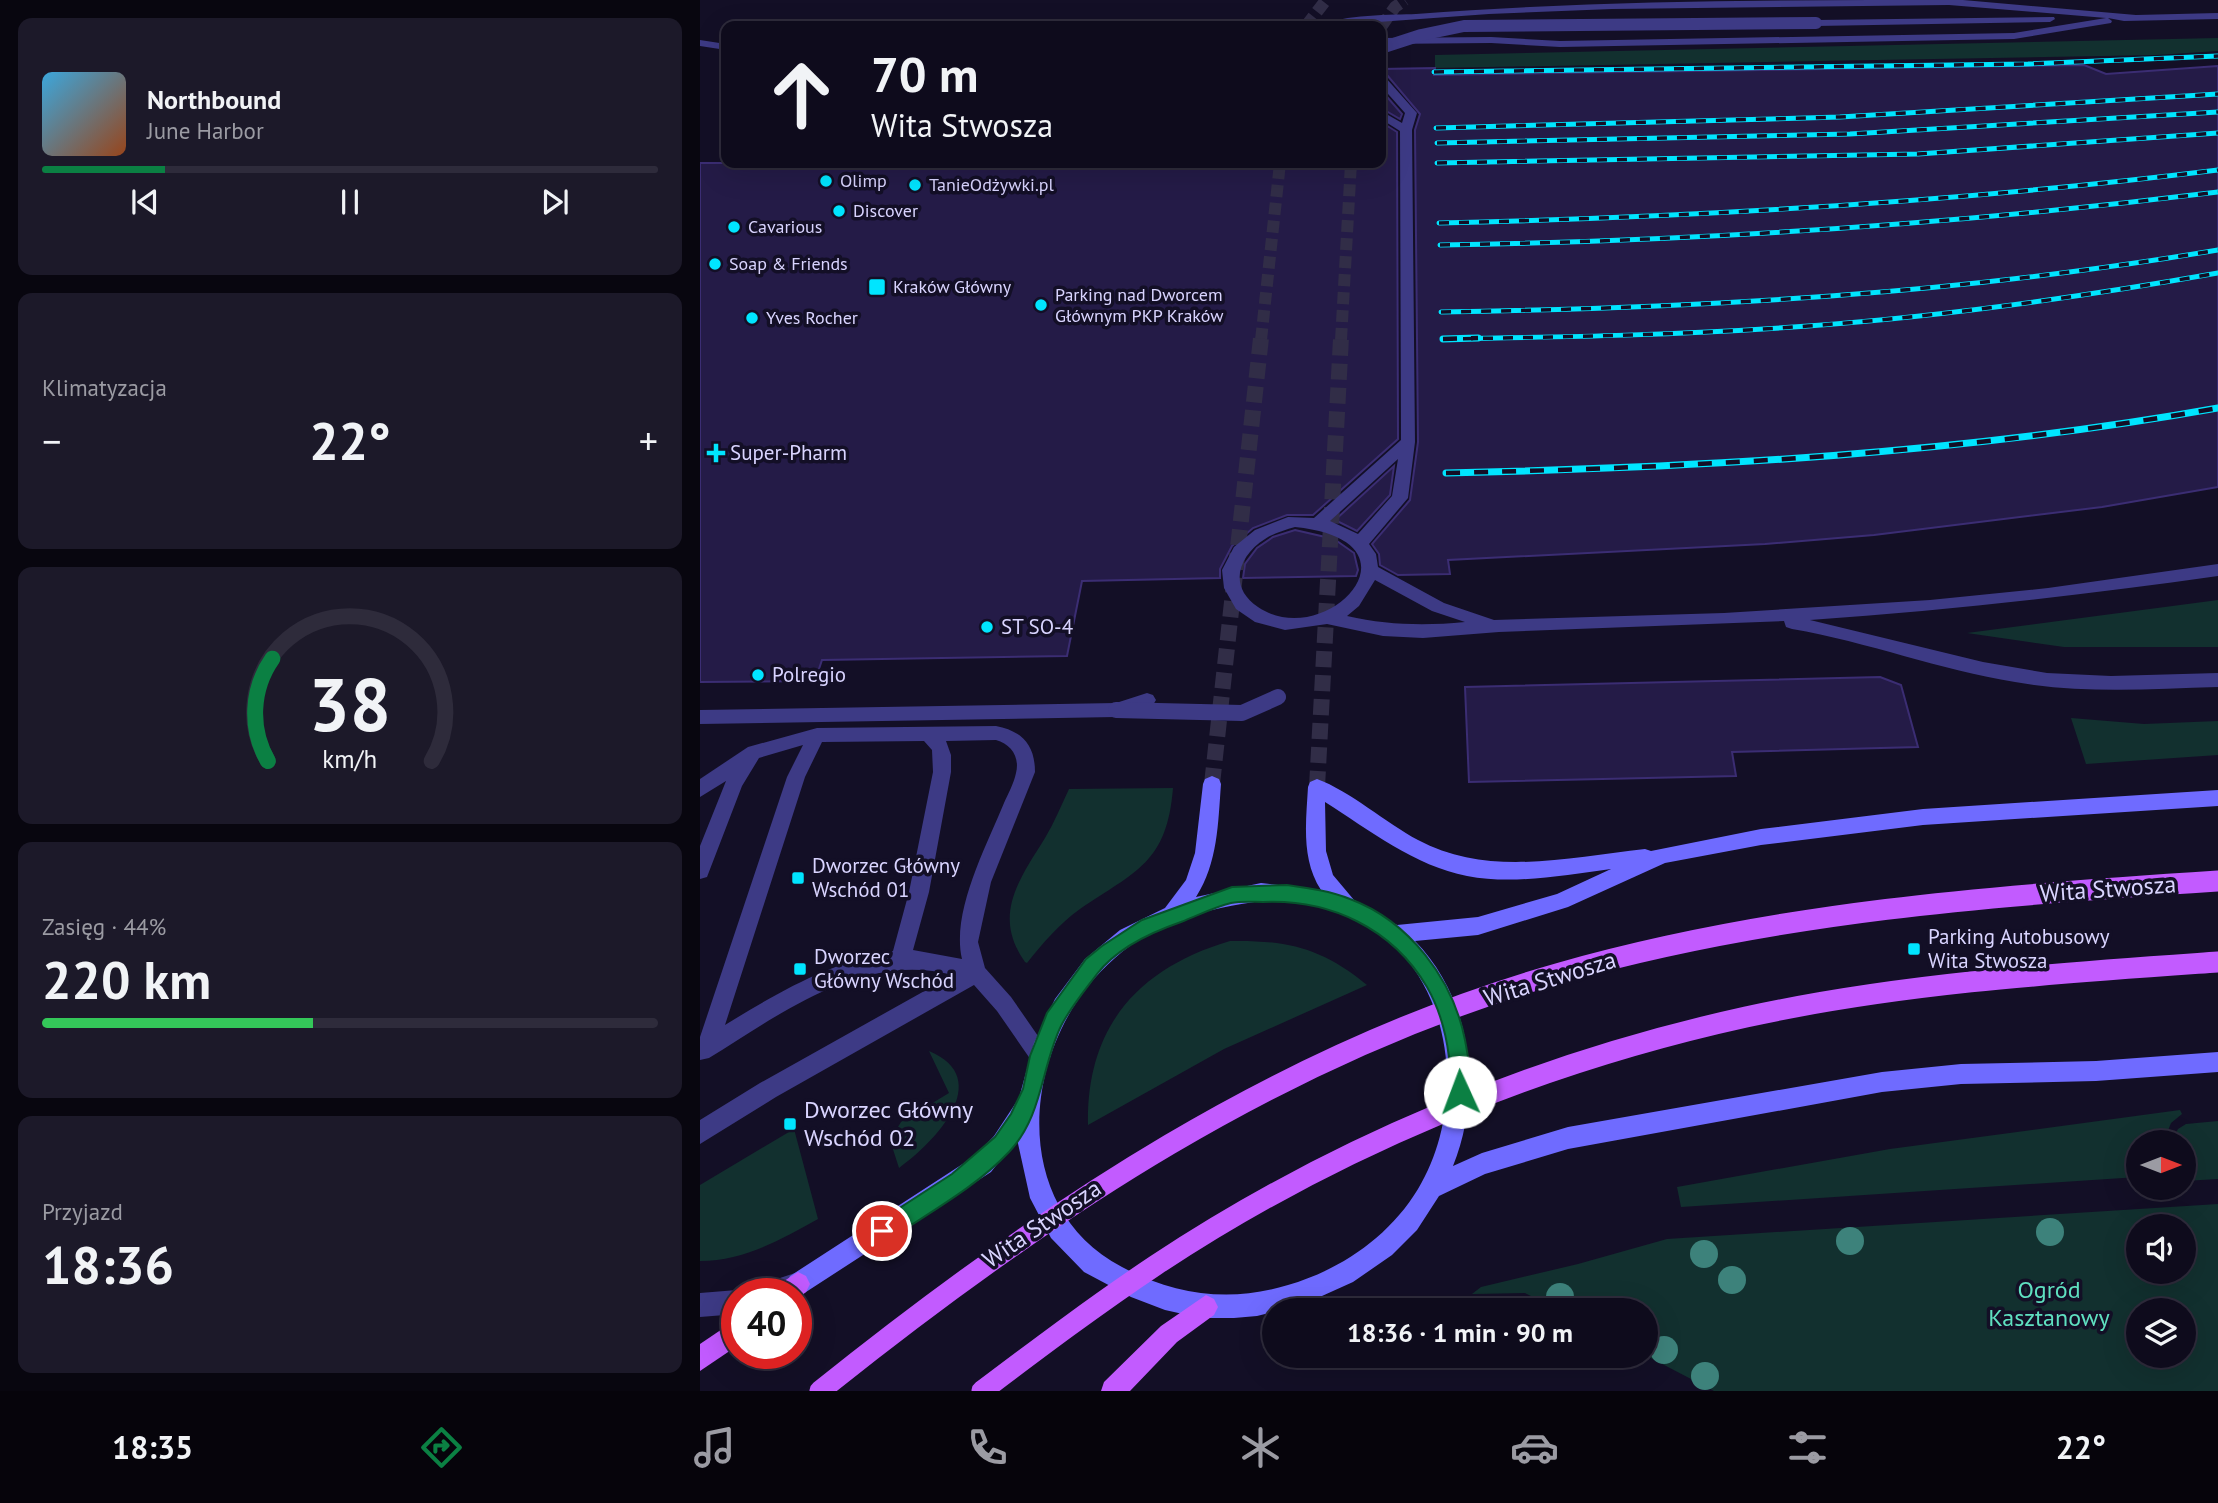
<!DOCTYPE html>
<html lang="pl">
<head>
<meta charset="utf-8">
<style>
  body { margin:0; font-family:"PT Sans",sans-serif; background:#1c1929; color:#f1f3f6; height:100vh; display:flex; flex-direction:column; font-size:26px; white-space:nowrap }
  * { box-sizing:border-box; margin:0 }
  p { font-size:23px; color:#9b9ba3 }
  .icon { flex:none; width:38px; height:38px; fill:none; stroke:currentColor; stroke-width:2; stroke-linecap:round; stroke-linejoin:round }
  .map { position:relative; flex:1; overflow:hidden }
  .panel { display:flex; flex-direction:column; gap:18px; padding:18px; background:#08060f; width:700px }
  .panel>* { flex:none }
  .top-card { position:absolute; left:21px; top:21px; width:665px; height:147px; border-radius:14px; box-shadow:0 7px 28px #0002,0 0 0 2px #2e2b3b; background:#0e0b1c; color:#f1f3f6; overflow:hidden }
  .needle { width:46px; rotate:90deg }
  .tools { position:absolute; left:1426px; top:1130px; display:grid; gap:14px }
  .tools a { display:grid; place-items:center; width:70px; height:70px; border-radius:50%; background:#0e0b1c; box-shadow:0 7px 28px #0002,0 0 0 2px #2e2b3b; font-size:35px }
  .speed { position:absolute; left:21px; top:1278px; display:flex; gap:14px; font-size:35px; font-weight:700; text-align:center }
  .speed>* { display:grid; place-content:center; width:91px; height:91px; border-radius:50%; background:#0e0b1c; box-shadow:0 7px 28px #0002,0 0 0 2px #2e2b3b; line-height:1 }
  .speed .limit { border:10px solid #d22; background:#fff; color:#111 }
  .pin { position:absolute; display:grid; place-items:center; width:60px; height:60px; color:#fff; margin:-30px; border:4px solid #fff; border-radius:50%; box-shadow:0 2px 7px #0007 }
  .me { position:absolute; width:77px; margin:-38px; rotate:358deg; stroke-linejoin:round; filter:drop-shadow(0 0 5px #0008) }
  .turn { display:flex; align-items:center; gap:24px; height:147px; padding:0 35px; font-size:32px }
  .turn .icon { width:91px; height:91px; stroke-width:2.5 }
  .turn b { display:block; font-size:49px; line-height:60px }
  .big { font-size:52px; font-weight:700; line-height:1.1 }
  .panel .tile { flex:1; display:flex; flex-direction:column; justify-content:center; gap:10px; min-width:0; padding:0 24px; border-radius:14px; background:#1c1929 }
  .panel .dial { align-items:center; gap:0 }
  .dial svg { height:182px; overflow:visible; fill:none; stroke:#2e2b3b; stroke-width:7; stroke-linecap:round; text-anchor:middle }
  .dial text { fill:#f1f3f6; stroke:none }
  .song { display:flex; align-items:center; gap:21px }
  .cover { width:84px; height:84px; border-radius:10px; background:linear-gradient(135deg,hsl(200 70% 55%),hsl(20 70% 35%)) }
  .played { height:7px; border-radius:4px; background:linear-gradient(90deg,#0b8043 20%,#2e2b3b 20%) }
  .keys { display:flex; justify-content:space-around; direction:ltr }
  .heat { display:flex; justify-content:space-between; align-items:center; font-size:38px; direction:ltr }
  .charge { height:10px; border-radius:5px; background:linear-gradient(90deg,#34c759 44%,#2e2b3b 0) }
  .trip { position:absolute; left:562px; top:1298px; width:396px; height:70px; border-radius:35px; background:#0e0b1c; box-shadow:0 7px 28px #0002,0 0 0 2px #2e2b3b; font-weight:700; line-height:70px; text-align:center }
  .tab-bar { display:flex; height:112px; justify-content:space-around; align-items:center; background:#06040b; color:#9b9ba3 }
  .tab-bar .icon { width:49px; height:49px }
  .tab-bar .selected { color:#0b8043 }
  .tab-bar b { font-size:32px; color:#f1f3f6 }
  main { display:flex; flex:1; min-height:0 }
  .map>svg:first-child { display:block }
</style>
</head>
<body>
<main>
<section class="panel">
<div class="tile">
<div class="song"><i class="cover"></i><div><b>Northbound</b><p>June Harbor</p></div></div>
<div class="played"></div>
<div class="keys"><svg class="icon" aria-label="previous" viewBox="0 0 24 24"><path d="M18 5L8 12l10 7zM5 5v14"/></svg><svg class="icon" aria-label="pause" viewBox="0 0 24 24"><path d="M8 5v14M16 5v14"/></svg><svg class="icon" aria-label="next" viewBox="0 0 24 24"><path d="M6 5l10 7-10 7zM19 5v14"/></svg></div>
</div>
<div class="tile"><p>Klimatyzacja</p>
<div class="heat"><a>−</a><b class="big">22°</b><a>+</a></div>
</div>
<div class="tile dial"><svg viewBox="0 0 100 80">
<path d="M14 69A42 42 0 1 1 86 69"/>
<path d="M14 69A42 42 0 0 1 16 24" stroke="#0b8043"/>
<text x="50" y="56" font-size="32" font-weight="700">38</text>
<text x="50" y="72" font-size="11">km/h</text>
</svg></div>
<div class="tile"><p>Zasięg · 44%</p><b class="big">220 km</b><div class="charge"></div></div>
<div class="tile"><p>Przyjazd</p><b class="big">18:36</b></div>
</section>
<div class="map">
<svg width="1518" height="1391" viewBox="0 0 1518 1391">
  <rect width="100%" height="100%" fill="#130f26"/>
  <g fill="#12302f" fill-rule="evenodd">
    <path d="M1518,38V51L1457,55L735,68V55Z"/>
    <path d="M1518,600V647H1364L1267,633Z"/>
    <path d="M1371,718L1444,724L1518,721V755L1386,764Z"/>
    <path d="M473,788C467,863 436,871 380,909C359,924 343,943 327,963L325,962C292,915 319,880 345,838C354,823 361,806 369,789Z"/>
    <path d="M530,941C587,940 622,948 667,985L524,1049L388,1125C386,1027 438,968 530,941Z"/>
    <path d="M229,1051C296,1079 234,1143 199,1168L190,1140L201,1122L249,1093Z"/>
    <path d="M1480,1110L1482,1114L1471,1123L1463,1143H1438V1177L981,1207L977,1187L1190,1149Z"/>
    <path d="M1518,1121V1179L1484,1181V1143H1471L1478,1129L1486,1124Z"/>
    <path d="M94,1129L118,1219C80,1240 44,1261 0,1261V1185Z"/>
    <path d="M1518,1204V1391H1014L945,1355V1311H860L825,1293L772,1294L781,1287L878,1264L967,1239ZM1438,1227H1484V1272H1438ZM1438,1311H1484V1356H1438Z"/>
  </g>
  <g fill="#241b47" stroke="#3b2d73" stroke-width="2">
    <path d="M1384,65L1406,74L1518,66V487L1402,507L1174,535L1065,544L748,560L750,574L698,575L680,565L679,554L672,544L710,500L718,442L715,130L720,114L687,75L681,74V69L735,68L734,75Z"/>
    <path d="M681,90L702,114L700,119L681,108Z"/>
    <path d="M681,122L697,132L698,439L613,515H587L553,528L532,546L520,569V578L382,581L367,656L122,660L115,681L0,682V163H681Z"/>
    <path d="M694,466L690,495L657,531L635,520Z"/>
    <path d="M595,530L634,539L654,553L658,570L656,576L543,578L545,564L557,548L573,537Z"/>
    <path d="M1180,677L1201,685L1218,747L1032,752L1036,776L769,782L765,687Z"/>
  </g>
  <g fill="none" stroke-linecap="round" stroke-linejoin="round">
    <g stroke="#312d47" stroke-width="12" stroke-dasharray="12 6" stroke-linecap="butt">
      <path d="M606,26L626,0"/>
      <path d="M681,27L695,7L705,0"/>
      <path d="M561,340L580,163"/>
      <path d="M641,340L651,163"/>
    </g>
    <g stroke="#312d47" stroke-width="16" stroke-dasharray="16 8" stroke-linecap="butt">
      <path d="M512,784L561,338"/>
      <path d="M617,787L641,338"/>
    </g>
    <g fill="#3d3a85" fill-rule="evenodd">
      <path d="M1263,0L1436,15L1518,13V19L1424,21L1408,18L1412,21L1411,23L1314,39L860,47L791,43L681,44V38L791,37L860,41L1314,33L1406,18L1249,5L912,9L789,14L623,26C640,14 694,15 716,14C898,0 1081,0 1263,0Z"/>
      <path d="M1354,17L1355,19L1350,22L1116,26L1111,23L1116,20Z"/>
      <path d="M0,40L26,44V50L0,46Z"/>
      <path d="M681,76L685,77L717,113L712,130L715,442L708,498L669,544L676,554L678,567L744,603L794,620L1024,613L1230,600L1348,588L1518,564V576C1382,595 1247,611 1110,620L1283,662L1347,673L1411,676L1518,673V687C1450,689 1383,694 1315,682C1240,670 1168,642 1092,629L1086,627L1084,621L799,632L723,638L683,636L627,624L585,630L555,622L536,609L524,588L522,570L534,547L555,530L588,517L614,518L701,440L700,131L681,119V111L702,123L705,113L681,86ZM698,459L692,496L658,534L630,521ZM595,527C731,541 626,653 558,607C528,587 538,556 565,539C574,533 585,530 595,527ZM675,580L732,611L765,622C724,626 687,625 647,616L659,606Z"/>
      <path d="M447,693L453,695L456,700L453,705L416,717L0,724V710L416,703Z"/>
      <path d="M296,726C322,731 335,745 335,772L291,882L278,942L285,968L311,997L347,1049L351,1056L347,1063L340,1066L333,1063L297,1011L274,985L76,1097L0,1144V1120L60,1083L253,975C163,951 82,1013 9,1058L0,1060V1037L87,777L103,745L59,758L42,786L7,877L0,879V846L26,781L0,797V779L48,747L117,728ZM296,740C311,744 320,757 316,773C314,783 308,794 304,803C286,847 251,912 262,959L213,950L229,892L251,772V755L246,741ZM224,741L232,750L233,772L209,892L193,951C132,961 77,993 25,1025L105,777L122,742Z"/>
      <path d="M98,1272L106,1276L110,1284L106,1292L96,1296V1293H55L59,1285Z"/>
      <path d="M37,1290L44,1293H37V1314L0,1317V1293Z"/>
    </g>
    <path fill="#6f6bff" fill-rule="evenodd" d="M512,776L519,779L521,784C518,823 518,863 496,897L561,883L621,890C601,859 606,822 608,787L610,782L617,779C650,791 686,823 718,840C789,878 869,857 945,849L951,851L1061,829L1223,809L1518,790V806L1223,825L1061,845L965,863L868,907L778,935L715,941C772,999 783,1092 753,1166L782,1153L868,1127L1182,1072L1261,1064L1396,1061L1518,1052V1072L1396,1081L1261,1084L1182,1092L868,1149L785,1174L739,1196L717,1230L692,1255L653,1282L602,1305L557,1316L534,1318H501L465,1310L431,1297L384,1272L351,1238L330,1198L317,1139L291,1172L106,1292L98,1296L90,1292L86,1284L90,1276L275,1156L294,1136L319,1098L334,1043L355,999L385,959L420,930L465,908L486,880L495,853L503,784L505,779ZM625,802C669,830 715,866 767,876C814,885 864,875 911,869L857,894L778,917L697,925L654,900L633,875L626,851ZM561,901C586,902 612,903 637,911C750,949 774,1096 718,1189C689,1237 640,1270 588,1285C530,1303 474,1295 422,1267C303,1204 323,1037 415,958C455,922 509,908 561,901Z"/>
    <g fill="#c25bff" fill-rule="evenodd">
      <path d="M98,1272L106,1276L110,1284L106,1292L96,1300V1293H74L78,1285Z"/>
      <path d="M506,1295L514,1299L518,1307L514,1315L477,1342L430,1391H401L404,1382L461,1326Z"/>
      <path d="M37,1319V1346L0,1371V1344Z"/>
    </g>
    <defs>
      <g id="rail-far1">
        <path d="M734,72L1328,64L1518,56"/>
        <path d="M736,128L1140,117L1518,94"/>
        <path d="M737,143L1150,134L1518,112"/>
        <path d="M737,163L1218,154L1518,133"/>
        <path d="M739,223C1000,217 1259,202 1518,170"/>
        <path d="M740,245C1001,241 1259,224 1518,192"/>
        <path d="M741,312C1005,308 1257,294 1518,250"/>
        <path d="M743,339C865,337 987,335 1108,326C1246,316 1382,297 1518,273"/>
      </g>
      <g id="rail">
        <path d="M743,339L778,338"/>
        <path d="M746,473C1009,467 1259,454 1518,408"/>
      </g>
    </defs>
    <use href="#rail-far1" stroke="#00e5ff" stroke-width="5"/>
    <use href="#rail" stroke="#00e5ff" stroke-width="7"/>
    <use href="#rail-far1" stroke="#130f26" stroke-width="3.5" stroke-dasharray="10" stroke-linecap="butt"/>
    <use href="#rail" stroke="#130f26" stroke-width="4.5" stroke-dasharray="14" stroke-linecap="butt"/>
    <path stroke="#3d3a85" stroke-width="12" d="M681,48L721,35L764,26L1116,23"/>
    <path stroke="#3d3a85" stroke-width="16" d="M416,710L542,713L578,697"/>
    <g stroke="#c25bff" stroke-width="21">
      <path d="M120,1391C343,1212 582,1052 860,973C1074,912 1297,895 1518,881"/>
      <path d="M282,1391C339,1348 396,1305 456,1265C634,1147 837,1063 1046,1017C1201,983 1360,973 1518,962"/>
    </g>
  </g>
  <g fill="#3d827b">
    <circle cx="1350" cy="1232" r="14"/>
    <circle cx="1150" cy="1241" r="14"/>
    <circle cx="1004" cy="1254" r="14"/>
    <circle cx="1032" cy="1280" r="14"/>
    <circle cx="860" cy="1297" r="14"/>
    <circle cx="964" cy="1350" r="14"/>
    <circle cx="1005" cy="1376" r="14"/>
  </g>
  <path fill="#0b8043" stroke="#07532c" stroke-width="2" d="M587,885C608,888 630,891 650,899C709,921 753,979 765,1040C768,1057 774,1082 767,1099L760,1101L753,1099C748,1086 751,1071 749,1057C746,1033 739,1008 727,987C692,928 630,899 563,902C552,902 541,901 531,903C514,907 497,916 481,922C452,932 416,949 397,974C385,990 370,1008 361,1026C341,1067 343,1116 309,1152C276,1187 230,1212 190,1239L182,1242L175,1239L172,1231L175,1224L252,1174L295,1137L311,1114L323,1089L330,1056L347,1013L386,959L402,946L442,920L532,887Z"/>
  <g fill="#00e5ff" stroke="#130f26" stroke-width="2.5">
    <circle cx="126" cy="181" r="7"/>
    <circle cx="215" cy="185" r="7"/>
    <circle cx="139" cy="211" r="7"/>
    <circle cx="34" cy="227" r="7"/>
    <circle cx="15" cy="264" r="7"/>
    <rect x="168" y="278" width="18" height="18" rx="3.5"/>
    <circle cx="341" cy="305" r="7"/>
    <circle cx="52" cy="318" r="7"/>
    <path d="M12.5 442.5h7v7h7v7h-7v7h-7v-7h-7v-7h7z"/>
    <circle cx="287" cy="627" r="7"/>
    <circle cx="58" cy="675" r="7"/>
    <rect x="91" y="871" width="14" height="14" rx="3.5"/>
    <rect x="1207" y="942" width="14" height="14" rx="3.5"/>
    <rect x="93" y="962" width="14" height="14" rx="3.5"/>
    <rect x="83" y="1117" width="14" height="14" rx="3.5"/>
  </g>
  <g text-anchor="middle" stroke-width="7" stroke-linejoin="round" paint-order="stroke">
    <g font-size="18" fill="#d9d4ff" stroke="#130f26" text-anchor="start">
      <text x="140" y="187">Olimp</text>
      <text x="229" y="191">TanieOdżywki.pl</text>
      <text x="153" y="217">Discover</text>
      <text x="48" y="233">Cavarious</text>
      <text x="29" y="270">Soap &amp; Friends</text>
      <text x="193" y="293">Kraków Główny</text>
      <text x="355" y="301">Parking nad Dworcem<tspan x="355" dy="21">Głównym PKP Kraków</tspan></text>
      <text x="66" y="324">Yves Rocher</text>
    </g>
    <g font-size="21" fill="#d9d4ff" stroke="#130f26" text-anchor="start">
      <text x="30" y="460">Super-Pharm</text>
      <text x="301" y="634">ST SO-4</text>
      <text x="72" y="682">Polregio</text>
      <text x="112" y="873">Dworzec Główny<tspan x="112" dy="24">Wschód 01</tspan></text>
      <text x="1228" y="944">Parking Autobusowy<tspan x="1228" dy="24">Wita Stwosza</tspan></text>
      <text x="114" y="964">Dworzec<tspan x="114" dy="24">Główny Wschód</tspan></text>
    </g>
    <g font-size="24" fill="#d9d4ff" stroke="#130f26">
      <text transform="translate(1408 889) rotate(-4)" y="8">Wita Stwosza</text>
      <text transform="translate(850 979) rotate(-17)" y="8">Wita Stwosza</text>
      <text transform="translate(342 1224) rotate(-34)" y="8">Wita Stwosza</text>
    </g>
    <g font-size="24" fill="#d9d4ff" stroke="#130f26" text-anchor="start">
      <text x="104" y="1118">Dworzec Główny<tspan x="104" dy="28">Wschód 02</tspan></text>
    </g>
    <g font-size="24" fill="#5fe0c0" stroke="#130f26">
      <text x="1349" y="1298">Ogród<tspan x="1349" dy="28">Kasztanowy</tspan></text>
    </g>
  </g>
</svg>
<div class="tools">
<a><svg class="needle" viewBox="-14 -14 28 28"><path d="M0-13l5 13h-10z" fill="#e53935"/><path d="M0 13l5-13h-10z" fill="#9b9ba3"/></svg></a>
<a><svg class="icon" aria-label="sound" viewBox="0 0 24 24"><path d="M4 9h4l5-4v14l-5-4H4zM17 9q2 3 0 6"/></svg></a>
<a><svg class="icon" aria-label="layers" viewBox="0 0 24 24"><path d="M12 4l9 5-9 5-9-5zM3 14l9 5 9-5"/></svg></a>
</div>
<div class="speed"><div class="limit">40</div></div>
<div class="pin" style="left:182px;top:1231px;background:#d93025"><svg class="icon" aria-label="arrive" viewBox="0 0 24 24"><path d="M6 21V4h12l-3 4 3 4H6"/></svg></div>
<svg class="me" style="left:760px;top:1092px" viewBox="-20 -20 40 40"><circle r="19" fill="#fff"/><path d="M0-13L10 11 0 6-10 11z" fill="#0b8043"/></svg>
<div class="trip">18:36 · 1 min · 90 m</div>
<div class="top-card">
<div class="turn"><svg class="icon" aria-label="ahead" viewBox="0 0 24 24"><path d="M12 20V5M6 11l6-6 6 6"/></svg><div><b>70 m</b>Wita Stwosza</div></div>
</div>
</div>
</main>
<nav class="tab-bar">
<b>18:35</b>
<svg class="icon selected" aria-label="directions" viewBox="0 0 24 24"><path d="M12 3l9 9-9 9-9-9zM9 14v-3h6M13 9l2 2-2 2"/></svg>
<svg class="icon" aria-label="music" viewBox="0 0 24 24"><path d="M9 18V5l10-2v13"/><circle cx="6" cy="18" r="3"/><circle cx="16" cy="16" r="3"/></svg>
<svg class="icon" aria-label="phone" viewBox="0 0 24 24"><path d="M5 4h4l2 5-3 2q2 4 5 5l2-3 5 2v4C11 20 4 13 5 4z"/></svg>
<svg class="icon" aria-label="climate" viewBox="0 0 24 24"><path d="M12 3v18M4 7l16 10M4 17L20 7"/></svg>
<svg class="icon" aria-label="car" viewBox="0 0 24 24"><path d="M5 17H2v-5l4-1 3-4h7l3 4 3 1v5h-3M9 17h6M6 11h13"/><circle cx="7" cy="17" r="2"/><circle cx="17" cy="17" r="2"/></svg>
<svg class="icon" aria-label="filters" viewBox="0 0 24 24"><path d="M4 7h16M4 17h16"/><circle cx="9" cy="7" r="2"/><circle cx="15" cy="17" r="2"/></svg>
<b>22°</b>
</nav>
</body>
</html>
